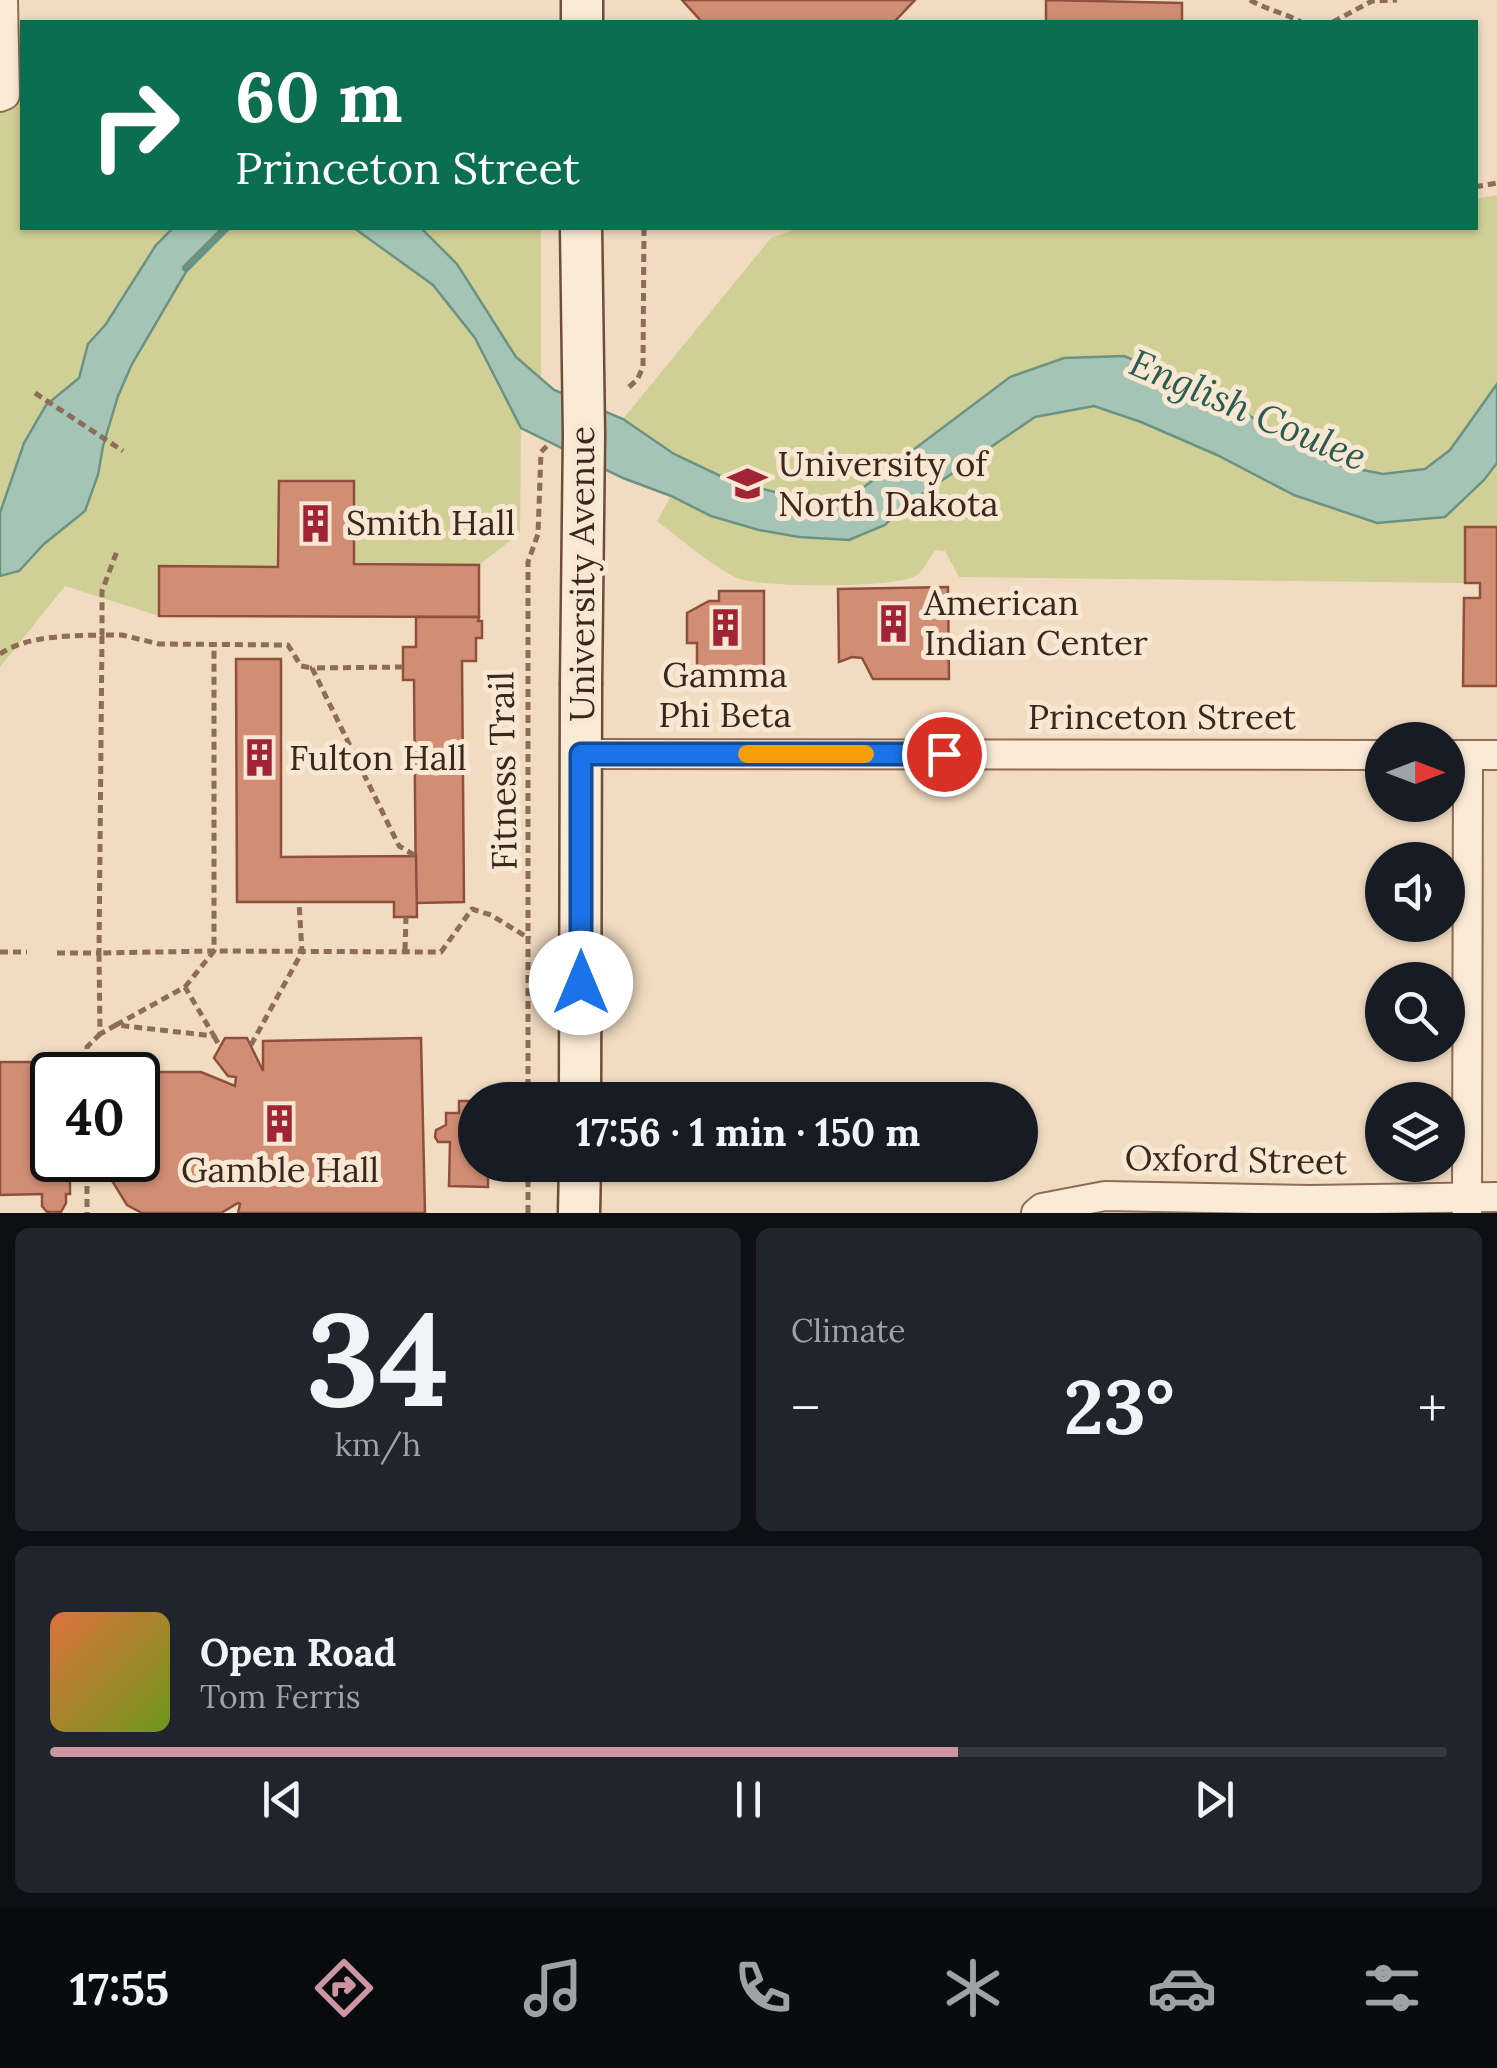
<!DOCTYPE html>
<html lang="en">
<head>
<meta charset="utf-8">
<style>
  body { margin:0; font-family:Lora,serif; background:#20242c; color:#f1f3f6; height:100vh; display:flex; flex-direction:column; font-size:38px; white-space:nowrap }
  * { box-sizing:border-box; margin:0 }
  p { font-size:32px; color:#9ea1a6 }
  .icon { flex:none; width:55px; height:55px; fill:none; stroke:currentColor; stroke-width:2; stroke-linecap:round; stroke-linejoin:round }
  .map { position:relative; height:1213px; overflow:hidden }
  .sheet { display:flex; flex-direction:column; gap:15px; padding:15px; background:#0d0f14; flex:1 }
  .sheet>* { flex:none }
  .banner { position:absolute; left:20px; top:20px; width:1458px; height:210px; border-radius:0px; box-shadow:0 2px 8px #0004; background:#0b6e4f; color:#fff; overflow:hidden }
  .needle { width:65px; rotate:90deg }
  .fabs { position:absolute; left:1365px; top:722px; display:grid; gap:20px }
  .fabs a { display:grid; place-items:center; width:100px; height:100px; border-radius:50%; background:#171b24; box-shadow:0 2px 8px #0004; font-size:50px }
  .speed { position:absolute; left:30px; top:1052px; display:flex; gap:20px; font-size:50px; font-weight:700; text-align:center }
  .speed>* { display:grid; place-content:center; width:130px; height:130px; border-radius:50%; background:#171b24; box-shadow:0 2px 8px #0004; line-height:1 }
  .speed .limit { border:5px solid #111; border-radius:15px; background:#fff; color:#111 }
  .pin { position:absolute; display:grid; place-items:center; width:85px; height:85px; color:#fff; margin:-42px; border:5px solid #fff; border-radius:50%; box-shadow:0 2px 10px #0007 }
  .me { position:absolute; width:110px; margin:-55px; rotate:0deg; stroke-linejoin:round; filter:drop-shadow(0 0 8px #0008) }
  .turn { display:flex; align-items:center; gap:35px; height:210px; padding:0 50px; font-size:45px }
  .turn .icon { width:130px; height:130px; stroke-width:2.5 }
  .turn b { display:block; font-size:70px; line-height:85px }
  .big { font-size:75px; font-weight:800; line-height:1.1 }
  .sheet .tile { flex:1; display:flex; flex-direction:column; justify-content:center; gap:15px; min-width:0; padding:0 35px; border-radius:15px; background:#20242c }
  .sheet .dial { align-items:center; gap:0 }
  .dial b { font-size:130px; line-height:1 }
  .song { display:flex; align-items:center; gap:30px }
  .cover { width:120px; height:120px; border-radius:15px; background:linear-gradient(135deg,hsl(20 70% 55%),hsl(80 70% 35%)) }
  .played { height:10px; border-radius:5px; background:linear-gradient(90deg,#cd95a0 65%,#363941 65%) }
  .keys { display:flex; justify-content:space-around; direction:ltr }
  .heat { display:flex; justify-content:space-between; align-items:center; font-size:55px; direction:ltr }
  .sheet .tiles { flex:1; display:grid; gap:15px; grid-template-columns:1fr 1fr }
  .tile:last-child { grid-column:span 2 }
  .trip { position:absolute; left:458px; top:1082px; width:580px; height:100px; border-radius:50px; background:#171b24; box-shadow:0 2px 8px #0004; font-weight:800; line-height:100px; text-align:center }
  .tabs { display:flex; height:160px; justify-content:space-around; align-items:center; background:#090b0e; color:#9ea1a6 }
  .tabs .icon { width:70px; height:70px }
  .tabs .active { color:#cd95a0 }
  .tabs b { font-size:45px; color:#f1f3f6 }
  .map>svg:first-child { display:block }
</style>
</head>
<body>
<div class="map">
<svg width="1497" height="1213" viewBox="0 0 1497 1213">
  <rect width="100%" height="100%" fill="#f1dcc2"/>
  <g fill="#d0cf95">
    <path d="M5,95H22V228H173L156,245L106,324L88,344L79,378L12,478L0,510V97Z"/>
    <path d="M1497,195V384L1450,450L1425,469L1383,474L1332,464L1200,387L1010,377L848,499L791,496L731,481L674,454L623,419L771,238L800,228H1475V199Z"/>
    <path d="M221,228H354L433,285L475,338L521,428L520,533L479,565L354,564V481H279L278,567L159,566V616L65,586L0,667V576L19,571L44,544L85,511L98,475L103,446L118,396L132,364L171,283Z"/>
    <path d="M419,228H541V379L516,357Z"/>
    <path d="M1094,406L1141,422L1217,455L1294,495L1377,523L1497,453V527H1465V583L959,577L945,551L935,550C930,557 924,570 917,575C898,589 764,587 740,579C719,572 676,535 657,521L671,496L711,516L885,525L903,507L1035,417Z"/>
  </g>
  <g fill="#a5c4b6" stroke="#6b9383" stroke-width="2.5">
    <path d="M173,228H222L190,265L132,364L118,396L103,446L98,475L85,511L44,544L19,571L0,576V513L24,443L46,405L79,378L88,344L106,324L156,245Z"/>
    <path d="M354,228H421L457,264L516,357L554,390L623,419L674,454L731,481L791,496L848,499L1010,377L1064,358L1124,356L1200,387L1332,464L1383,474L1425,469L1450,450L1497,384V463L1484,480L1445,517L1377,523L1294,495L1217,455L1141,422L1094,406L1035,417L903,507L885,525L849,540L799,537L759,530L711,516L671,496L623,478L521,428L475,338L433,285Z"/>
  </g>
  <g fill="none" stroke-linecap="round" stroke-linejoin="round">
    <path stroke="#6b9383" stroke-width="8" d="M186,268L226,228"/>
  </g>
  <g fill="#d28e75" stroke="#8e503c" stroke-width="2.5">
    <path d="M682,0H915L894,22H702Z"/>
    <path d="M1046,0L1182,3V22H1046Z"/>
    <path d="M279,481H354V564L479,565V617L159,616V566L278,567Z"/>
    <path d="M1465,527H1497V686H1463L1464,598H1480V583H1465Z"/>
    <path d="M948,587L949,679H873L862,658L852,657L839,662L838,589Z"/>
    <path d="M719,591H764V673H697V643H687V613L709,601H719Z"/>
    <path d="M416,617H479L478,621H482V638H476V661H462L464,902L416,903L414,680H403V647H416Z"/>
    <path d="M236,659H281V857L416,856L417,917H394V902H237Z"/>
    <path d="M225,1038H247L263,1071V1041L421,1038L425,1213H238L240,1204L238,1203L221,1213H142L127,1205L106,1171V1160H138V1085L156,1072H201L235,1086L236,1077L228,1076L214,1058Z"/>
    <path d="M0,1062H69V1075H52V1160H70V1194H66V1203L61,1212H47L42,1206V1194L0,1195Z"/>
    <path d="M459,1101H475V1165H493V1168H488V1187L449,1186L450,1142H438L435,1137L436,1130L446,1125V1113H459Z"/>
  </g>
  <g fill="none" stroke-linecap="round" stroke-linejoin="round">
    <defs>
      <g id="street">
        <path d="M0,97L5,95L3,0"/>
        <path d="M581,754L1382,755"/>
        <path d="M1448,755H1497"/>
        <path d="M1467,1212L1468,755"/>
        <path d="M1036,1213L1042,1208L1105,1196L1310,1200L1497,1197"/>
      </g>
      <g id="secondary">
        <path d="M582,22V0"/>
        <path d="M580,1100L581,685"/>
        <path d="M579,1213L580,1165"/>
      </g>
    </defs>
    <use href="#street" stroke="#8d6c58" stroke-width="32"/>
    <use href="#secondary" stroke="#6f4d3b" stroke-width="45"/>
    <g stroke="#8d6c58" stroke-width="5" stroke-dasharray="8 5" stroke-linecap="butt">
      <path d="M1250,0C1268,10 1284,13 1301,22"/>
      <path d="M1333,22L1372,1L1397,0"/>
      <path d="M1475,187L1497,183"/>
      <path d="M629,387L637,380L643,367L644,228"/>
      <path d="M35,393L123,451"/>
      <path d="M0,654C28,635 69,636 102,635V591L117,551"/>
      <path d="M403,667L312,668L399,846L416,856"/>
      <path d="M405,950L406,917"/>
      <path d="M0,952H27"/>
      <path d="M57,953H99L102,635H122L159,644L288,645L301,666L312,668"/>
      <path d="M185,987L214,951L441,952L472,909L491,915L530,939"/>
      <path d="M116,1025L185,987L214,1036L116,1025L100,1034L99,953L214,951V645"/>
      <path d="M214,1036L220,1047"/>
      <path d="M251,1045L302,952L299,902"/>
      <path d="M87,1075V1047L100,1034"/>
      <path d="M528,1100V562L538,534L541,452L547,446"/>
      <path d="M87,1160V1213"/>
      <path d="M53,1212V1213"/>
      <path d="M528,1213V1165"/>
    </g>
    <use href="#street" stroke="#fbebd6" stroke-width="28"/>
    <use href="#secondary" stroke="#fbebd6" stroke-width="40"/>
    <defs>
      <path id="secondary-bridge" d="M581,228L584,435L581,685"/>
    </defs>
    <use href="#secondary-bridge" stroke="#6f4d3b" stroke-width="45" stroke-linecap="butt"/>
    <use href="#secondary-bridge" stroke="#fbebd6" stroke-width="40"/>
  </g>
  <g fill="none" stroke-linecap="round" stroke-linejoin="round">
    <defs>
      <path id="route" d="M581,983V754H944"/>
    </defs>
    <use href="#route" stroke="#114b97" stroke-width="25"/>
    <use href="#route" stroke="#1a73e8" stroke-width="18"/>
    <path stroke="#f59e0b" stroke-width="18" d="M747,754H865"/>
  </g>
  <defs>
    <symbol id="university-bare" viewBox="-9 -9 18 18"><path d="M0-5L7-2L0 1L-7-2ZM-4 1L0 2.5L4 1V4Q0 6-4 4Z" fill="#a12336" stroke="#f8e8d3" stroke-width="2.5" paint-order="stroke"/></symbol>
    <symbol id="building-bare" viewBox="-9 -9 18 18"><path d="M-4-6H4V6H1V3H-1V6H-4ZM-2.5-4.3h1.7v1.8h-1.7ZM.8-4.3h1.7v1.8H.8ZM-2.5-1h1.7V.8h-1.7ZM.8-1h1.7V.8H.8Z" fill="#a12336" stroke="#f8e8d3" stroke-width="2.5" paint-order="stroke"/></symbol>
  </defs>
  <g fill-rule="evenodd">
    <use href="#university-bare" x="720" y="456" width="55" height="55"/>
    <use href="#building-bare" x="288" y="496" width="55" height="55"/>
    <use href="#building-bare" x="866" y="596" width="55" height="55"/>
    <use href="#building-bare" x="698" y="600" width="55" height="55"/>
    <use href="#building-bare" x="232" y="730" width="55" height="55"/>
    <use href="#building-bare" x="252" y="1096" width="55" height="55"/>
  </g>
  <g text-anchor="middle" stroke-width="10" stroke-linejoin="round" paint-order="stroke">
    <g font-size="35" fill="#3c271d" stroke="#f8e8d3" text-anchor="start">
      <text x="778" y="476">University of<tspan x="778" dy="40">North Dakota</tspan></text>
      <text x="346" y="535">Smith Hall</text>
      <text x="924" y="615">American<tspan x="924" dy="40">Indian Center</tspan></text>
      <text x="725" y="687" text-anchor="middle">Gamma<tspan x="725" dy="40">Phi Beta</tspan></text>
      <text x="289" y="770">Fulton Hall</text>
      <text x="280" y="1182" text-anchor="middle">Gamble Hall</text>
    </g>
    <g font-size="35" fill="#3c271d" stroke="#f8e8d3">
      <text transform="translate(582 574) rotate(-90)" y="12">University Avenue</text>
      <text x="1162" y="729">Princeton Street</text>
      <text transform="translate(503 771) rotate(-91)" y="12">Fitness Trail</text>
      <text transform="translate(1236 1160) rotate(1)" y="12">Oxford Street</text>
    </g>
    <g font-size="38" font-style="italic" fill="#2b5c52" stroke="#f8e8d3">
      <text transform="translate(1248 410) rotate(23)" y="13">English Coulee</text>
    </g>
  </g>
</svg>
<div class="fabs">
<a><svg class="needle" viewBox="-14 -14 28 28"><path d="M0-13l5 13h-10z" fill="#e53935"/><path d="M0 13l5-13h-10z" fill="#9ea1a6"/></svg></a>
<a><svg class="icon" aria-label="sound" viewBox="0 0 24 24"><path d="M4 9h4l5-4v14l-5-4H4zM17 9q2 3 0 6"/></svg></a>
<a><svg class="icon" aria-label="search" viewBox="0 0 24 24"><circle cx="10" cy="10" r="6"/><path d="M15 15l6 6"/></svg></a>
<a><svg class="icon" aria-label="layers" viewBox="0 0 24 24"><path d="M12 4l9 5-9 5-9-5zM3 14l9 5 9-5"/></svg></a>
</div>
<div class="speed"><div class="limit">40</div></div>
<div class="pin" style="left:944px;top:754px;background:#d93025"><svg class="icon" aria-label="arrive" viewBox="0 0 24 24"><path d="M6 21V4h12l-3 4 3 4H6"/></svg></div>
<svg class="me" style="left:581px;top:983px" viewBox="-20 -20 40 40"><circle r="19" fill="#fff"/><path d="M0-13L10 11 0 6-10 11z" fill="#1a73e8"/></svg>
<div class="trip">17:56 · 1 min · 150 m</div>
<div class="banner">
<div class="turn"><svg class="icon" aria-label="right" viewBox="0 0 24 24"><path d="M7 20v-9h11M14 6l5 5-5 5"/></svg><div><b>60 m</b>Princeton Street</div></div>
</div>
</div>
<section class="sheet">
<div class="tiles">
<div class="tile dial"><b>34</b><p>km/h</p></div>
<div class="tile"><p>Climate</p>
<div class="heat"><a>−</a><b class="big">23°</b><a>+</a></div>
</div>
<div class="tile">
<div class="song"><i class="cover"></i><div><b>Open Road</b><p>Tom Ferris</p></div></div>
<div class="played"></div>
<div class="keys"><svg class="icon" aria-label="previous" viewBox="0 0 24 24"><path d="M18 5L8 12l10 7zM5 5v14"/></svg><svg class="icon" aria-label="pause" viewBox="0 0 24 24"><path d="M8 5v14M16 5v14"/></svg><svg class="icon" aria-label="next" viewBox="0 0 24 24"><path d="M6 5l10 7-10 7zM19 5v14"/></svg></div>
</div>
</div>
</section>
<nav class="tabs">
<b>17:55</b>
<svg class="icon active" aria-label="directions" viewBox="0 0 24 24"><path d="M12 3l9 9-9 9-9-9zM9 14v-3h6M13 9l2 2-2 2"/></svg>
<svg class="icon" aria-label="music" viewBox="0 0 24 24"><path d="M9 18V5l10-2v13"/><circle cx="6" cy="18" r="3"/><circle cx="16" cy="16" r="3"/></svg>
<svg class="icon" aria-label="phone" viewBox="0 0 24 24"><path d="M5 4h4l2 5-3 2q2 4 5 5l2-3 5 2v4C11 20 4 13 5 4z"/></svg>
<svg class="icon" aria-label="climate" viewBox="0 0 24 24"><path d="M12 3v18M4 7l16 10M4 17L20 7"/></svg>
<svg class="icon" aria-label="car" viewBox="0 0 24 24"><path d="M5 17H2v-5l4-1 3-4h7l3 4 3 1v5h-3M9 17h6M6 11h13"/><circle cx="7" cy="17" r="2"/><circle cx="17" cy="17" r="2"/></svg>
<svg class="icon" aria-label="filters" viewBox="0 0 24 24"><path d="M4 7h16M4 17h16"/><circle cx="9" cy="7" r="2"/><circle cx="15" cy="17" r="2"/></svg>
</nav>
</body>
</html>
